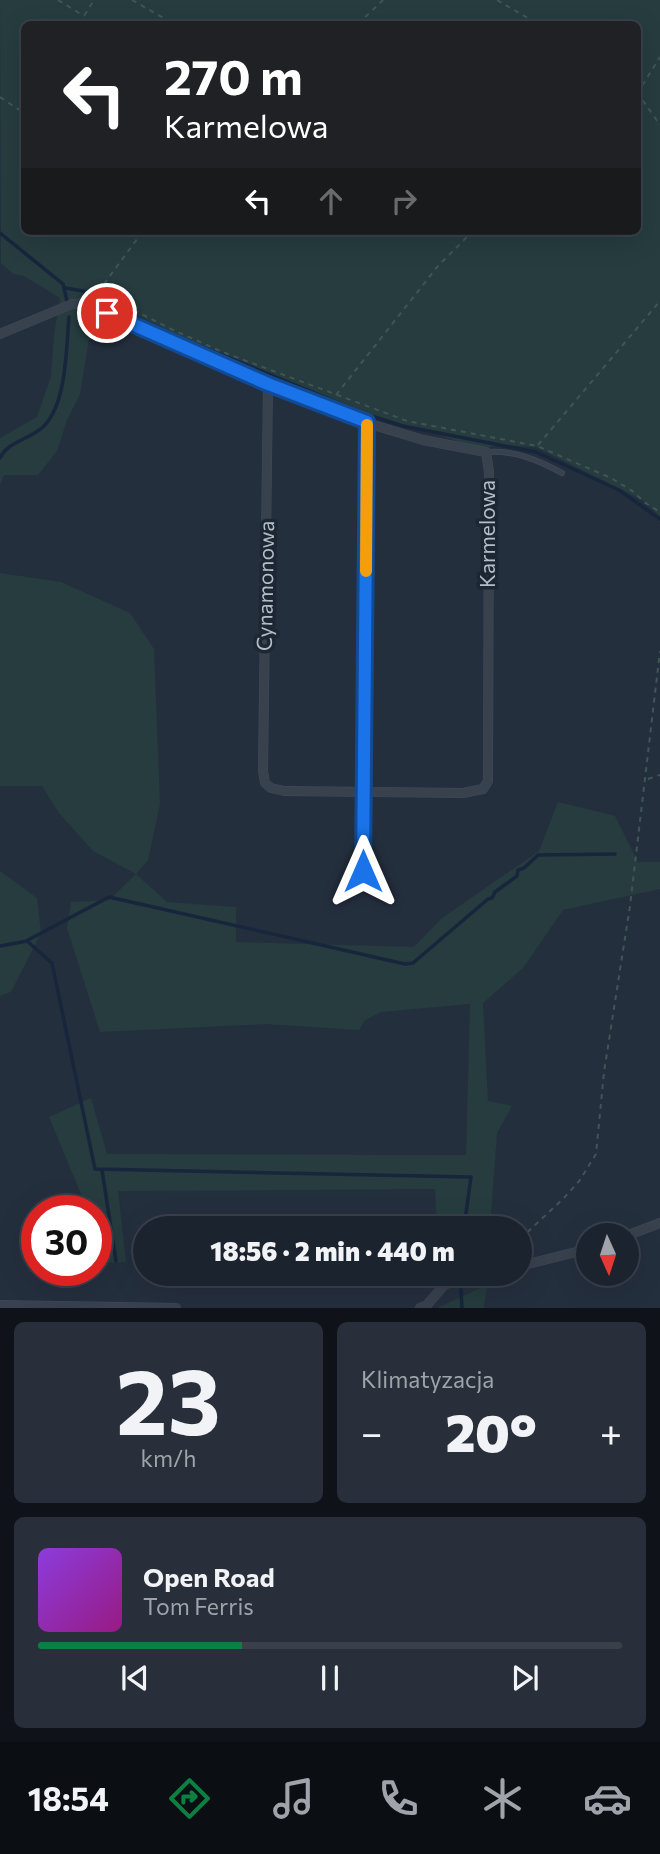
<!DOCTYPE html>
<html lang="pl">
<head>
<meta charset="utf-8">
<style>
  body { margin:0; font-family:Commissioner,sans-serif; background:#282f3a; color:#f1f3f6; height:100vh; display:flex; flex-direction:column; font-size:26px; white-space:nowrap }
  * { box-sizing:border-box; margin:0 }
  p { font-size:23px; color:#a0a4aa }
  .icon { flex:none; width:38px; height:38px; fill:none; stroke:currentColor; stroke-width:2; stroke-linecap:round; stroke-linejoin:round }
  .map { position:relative; height:1308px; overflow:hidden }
  .sheet { display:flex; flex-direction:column; gap:14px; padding:14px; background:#0f1319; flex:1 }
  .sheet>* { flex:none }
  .hud { position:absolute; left:21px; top:21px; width:620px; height:214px; border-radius:10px; box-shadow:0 7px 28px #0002,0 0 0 2px #39404a; background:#202124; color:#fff; overflow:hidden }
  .needle { width:46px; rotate:177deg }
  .tools { position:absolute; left:576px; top:1223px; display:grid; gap:14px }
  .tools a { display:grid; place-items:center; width:63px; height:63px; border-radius:50%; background:#1b232e; box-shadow:0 7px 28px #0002,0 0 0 2px #39404a; font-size:35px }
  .speed { position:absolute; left:21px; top:1195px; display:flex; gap:14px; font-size:35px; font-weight:700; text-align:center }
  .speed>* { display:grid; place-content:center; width:91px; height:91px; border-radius:50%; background:#1b232e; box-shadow:0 7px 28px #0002,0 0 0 2px #39404a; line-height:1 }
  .speed .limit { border:10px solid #d22; background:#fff; color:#111 }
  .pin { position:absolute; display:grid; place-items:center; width:60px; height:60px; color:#fff; margin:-30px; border:4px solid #fff; border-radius:50%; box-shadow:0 2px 7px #0007 }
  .me { position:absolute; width:77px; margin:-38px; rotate:0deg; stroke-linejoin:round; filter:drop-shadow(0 0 5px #0008) }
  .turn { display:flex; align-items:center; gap:24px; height:147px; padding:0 28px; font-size:32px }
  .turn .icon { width:91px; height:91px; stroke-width:2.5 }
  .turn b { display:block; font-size:49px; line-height:60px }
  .lanes { display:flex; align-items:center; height:66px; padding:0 28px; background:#0003; justify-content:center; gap:35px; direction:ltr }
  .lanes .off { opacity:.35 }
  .big { font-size:52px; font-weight:800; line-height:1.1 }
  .sheet .widget { flex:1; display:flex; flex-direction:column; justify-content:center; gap:10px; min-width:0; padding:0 24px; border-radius:10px; background:#282f3a }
  .sheet .dial { align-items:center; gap:0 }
  .dial b { font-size:91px; line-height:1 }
  .song { display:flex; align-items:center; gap:21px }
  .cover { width:84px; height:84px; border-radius:10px; background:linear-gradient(135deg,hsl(270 70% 55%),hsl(310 70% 35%)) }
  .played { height:7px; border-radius:4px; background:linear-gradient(90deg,#0b8043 35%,#39404a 35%) }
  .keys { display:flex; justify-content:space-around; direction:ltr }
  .heat { display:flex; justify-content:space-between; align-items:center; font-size:38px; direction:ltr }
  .sheet .tiles { flex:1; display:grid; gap:14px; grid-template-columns:1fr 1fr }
  .widget:last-child { grid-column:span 2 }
  .trip { position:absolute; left:133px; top:1216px; width:399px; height:70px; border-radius:35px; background:#1b232e; box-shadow:0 7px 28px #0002,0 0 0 2px #39404a; font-weight:800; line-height:70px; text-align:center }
  .dock { display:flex; height:112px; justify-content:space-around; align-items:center; background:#0b0e12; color:#a0a4aa }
  .dock .icon { width:49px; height:49px }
  .dock .current { color:#0b8043 }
  .dock b { font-size:32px; color:#f1f3f6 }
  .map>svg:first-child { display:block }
</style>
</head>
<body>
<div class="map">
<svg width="660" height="1308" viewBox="0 0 660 1308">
  <rect width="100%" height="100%" fill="#242f3e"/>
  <g fill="#263c3f" fill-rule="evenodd">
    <path d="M0,0H660V517L644,501L536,447L497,445L487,448L475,447L430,432L399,427L304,393L139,317L97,303L91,327L80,394L67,420L57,451L38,475H4L0,485V438L37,417L51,376L54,335L60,298L24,276L13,274L1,263ZM24,24H637V231H24Z"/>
    <path d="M0,573L61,582L130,613L154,649L160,804L148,860L136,874L167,902L236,907V942L414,947L442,918L539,851L558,802L615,816L638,862H660V889L563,910L523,968L483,1003L488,1101L512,1106L497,1133L490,1228H437L435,1189L118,1191L126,1262L110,1263L96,1230V1211H88L49,1117L91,1098L107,1154L466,1155L470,1004L381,1012L365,1020L359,1030L265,1024L100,1032L67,928L71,902L109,900L136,874L93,851L59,813L42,786H0Z"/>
    <path d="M0,871L37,898L41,933L11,992L0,996Z"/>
    <path d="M487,1285L484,1308H439V1307Z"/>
  </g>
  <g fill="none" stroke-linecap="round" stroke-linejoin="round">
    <g stroke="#17263c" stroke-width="3.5">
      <path d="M0,233L63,284L67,301"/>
      <path d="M66,288L88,292"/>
      <path d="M96,298L176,336L368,415L403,426L536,452L619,490L660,519"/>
      <path d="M0,458C7,442 30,439 43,427C67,404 66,349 69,317"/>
      <path d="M28,940L109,897L405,964L413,963L488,899L492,898L495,892L517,876L518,870L524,868L538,855L615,854"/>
      <path d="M0,946L27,941L52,963L95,1169L471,1177L464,1228"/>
      <path d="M102,1170L116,1261"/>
      <path d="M461,1290L462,1308"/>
    </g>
    <defs>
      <path id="service" d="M487,452C514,450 538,460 562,473"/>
      <g id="minor">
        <path d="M0,334L72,304L88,303L145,332L367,423L423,440L486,452L489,472L488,781L483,789L463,793L284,791L271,788L265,783L263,771L268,384"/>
        <path d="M363,871L367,423"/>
        <path d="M626,1236L660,1223"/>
        <path d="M520,1266L588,1249"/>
        <path d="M0,1305L176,1308"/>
        <path d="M420,1308L427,1305L445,1284L489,1274"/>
      </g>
    </defs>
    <use href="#service" stroke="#414a57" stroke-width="6"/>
    <use href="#minor" stroke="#414a57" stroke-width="10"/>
    <g stroke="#3f5557" stroke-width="2" stroke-dasharray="5 5" stroke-linecap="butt">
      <path d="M58,0L84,16"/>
      <path d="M132,0L174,24"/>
      <path d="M497,0L538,24"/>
      <path d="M79,24L94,0"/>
      <path d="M358,24L383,0"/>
      <path d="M637,92L660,125"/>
      <path d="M637,94L660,57"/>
      <path d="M0,97L24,113"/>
      <path d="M98,292L171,329L220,351L407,421L537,446L611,478L634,492L644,502L660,512"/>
      <path d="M98,292L143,231"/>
      <path d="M336,395L438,266L473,231"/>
      <path d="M538,445L660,301"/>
      <path d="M648,779L660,775"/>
      <path d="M520,1239L564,1198L580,1180L596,1154L604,1072L630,906L660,651"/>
    </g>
    <use href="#service" stroke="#38414e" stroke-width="4.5"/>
    <use href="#minor" stroke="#38414e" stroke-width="9"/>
  </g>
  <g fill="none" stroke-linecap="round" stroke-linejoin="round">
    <defs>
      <path id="route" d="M107,313L268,384L367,422L363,871"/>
    </defs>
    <use href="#route" stroke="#114b97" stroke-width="18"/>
    <use href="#route" stroke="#1a73e8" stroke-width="12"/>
    <path stroke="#f59e0b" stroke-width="12" d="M366,571L367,425"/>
  </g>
  <g text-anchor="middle" stroke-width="7" stroke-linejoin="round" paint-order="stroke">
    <g font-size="21" fill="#b4bcc9" stroke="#1d2633">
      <text transform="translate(488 534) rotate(-90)" y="7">Karmelowa</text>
      <text transform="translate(266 586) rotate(-89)" y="7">Cynamonowa</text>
    </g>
  </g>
</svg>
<div class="tools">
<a><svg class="needle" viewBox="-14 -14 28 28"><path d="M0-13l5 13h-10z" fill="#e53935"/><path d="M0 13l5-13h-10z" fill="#a0a4aa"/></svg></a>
</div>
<div class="speed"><div class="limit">30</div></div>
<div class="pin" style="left:107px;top:313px;background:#d93025"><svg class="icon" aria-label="arrive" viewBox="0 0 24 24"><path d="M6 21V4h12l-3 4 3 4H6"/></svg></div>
<svg class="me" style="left:363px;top:871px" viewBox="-20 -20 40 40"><path d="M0-17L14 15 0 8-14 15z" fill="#1a73e8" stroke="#fff" stroke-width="4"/></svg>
<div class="trip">18:56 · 2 min · 440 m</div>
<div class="hud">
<div class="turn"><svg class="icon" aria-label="left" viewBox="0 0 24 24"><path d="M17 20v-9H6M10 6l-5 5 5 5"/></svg><div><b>270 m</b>Karmelowa</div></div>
<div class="lanes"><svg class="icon" aria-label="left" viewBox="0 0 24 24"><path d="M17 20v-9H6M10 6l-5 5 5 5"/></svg><svg class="icon off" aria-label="ahead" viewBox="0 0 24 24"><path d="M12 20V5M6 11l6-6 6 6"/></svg><svg class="icon off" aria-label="right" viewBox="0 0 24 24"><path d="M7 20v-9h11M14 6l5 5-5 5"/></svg></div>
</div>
</div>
<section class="sheet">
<div class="tiles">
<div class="widget dial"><b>23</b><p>km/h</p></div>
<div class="widget"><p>Klimatyzacja</p>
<div class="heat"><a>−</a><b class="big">20°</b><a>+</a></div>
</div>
<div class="widget">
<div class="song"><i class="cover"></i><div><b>Open Road</b><p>Tom Ferris</p></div></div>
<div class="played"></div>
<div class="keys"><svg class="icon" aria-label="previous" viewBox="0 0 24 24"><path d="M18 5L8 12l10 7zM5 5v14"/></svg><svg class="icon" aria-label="pause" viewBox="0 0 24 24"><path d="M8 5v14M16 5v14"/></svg><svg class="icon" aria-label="next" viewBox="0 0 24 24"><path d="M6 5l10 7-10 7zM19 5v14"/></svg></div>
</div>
</div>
</section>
<nav class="dock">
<b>18:54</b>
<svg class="icon current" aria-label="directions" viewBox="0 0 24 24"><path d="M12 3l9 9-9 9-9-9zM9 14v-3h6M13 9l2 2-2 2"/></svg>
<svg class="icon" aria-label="music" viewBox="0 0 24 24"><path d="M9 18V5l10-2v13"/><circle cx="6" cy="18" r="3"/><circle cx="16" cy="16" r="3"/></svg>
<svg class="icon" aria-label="phone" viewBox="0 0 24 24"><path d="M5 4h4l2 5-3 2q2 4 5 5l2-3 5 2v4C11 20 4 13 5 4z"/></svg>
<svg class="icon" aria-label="climate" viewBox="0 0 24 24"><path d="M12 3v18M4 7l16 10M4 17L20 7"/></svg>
<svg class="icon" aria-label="car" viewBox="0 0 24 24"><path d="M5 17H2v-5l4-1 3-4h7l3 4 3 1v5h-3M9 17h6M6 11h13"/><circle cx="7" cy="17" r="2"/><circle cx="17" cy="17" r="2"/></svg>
</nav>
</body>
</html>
